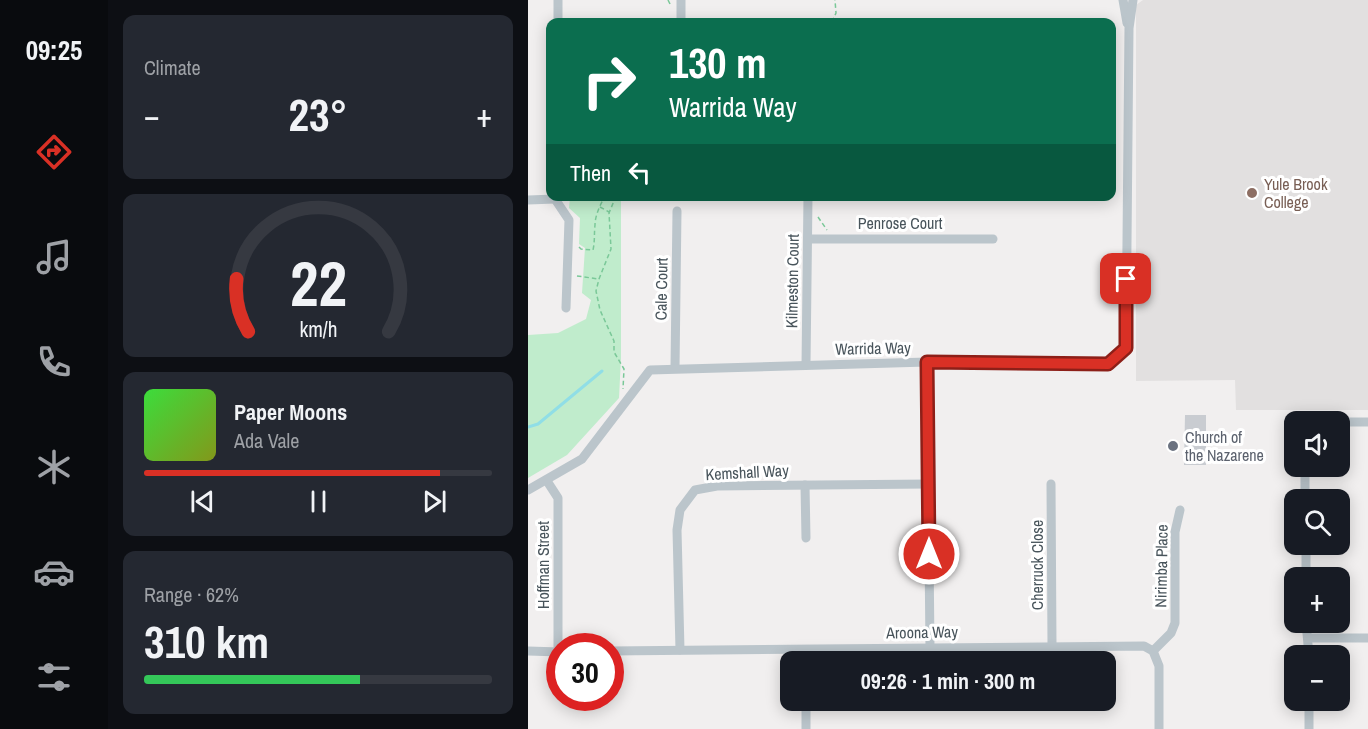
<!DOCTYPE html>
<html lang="en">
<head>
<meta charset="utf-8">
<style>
  body { margin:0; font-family:"Archivo Narrow",sans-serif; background:#242831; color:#f1f3f6; height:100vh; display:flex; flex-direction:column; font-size:22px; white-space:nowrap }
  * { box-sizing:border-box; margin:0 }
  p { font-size:20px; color:#9ea1a6 }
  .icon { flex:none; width:33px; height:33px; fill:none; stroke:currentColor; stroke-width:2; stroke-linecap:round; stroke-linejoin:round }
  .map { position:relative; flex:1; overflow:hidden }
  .sheet { display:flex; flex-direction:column; gap:15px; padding:15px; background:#0d0f14; width:420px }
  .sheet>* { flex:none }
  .hud { position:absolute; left:18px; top:18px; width:570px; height:183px; border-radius:12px; box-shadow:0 3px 15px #0003; background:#0b6e4f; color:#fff; overflow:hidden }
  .controls { position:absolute; left:756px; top:411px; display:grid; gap:12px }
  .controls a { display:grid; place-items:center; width:66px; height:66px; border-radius:12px; background:#171b24; box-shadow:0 3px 15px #0003; font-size:30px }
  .speed { position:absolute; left:18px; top:633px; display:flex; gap:12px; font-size:30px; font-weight:700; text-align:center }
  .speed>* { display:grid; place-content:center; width:78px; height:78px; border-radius:50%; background:#171b24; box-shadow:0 3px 15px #0003; line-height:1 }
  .speed .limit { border:9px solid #d22; background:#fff; color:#111 }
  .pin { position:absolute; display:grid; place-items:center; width:51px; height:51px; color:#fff; margin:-26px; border-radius:12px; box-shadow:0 3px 9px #0006 }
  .me { position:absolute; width:66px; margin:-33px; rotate:0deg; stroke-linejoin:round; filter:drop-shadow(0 0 4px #0008) }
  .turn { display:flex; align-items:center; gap:21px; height:126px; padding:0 24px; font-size:27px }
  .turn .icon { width:78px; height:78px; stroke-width:2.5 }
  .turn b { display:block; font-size:42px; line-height:51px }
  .then { display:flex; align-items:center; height:57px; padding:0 24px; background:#0003; gap:12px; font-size:22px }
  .big { font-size:45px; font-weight:700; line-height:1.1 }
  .sheet .widget { flex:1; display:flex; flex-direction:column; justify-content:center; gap:9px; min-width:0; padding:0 21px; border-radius:12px; background:#242831 }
  .sheet .dial { align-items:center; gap:0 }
  .dial svg { height:156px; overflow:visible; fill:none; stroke:#363941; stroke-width:7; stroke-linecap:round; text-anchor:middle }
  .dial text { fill:#f1f3f6; stroke:none }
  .song { display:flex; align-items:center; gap:18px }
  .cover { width:72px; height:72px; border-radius:9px; background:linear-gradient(135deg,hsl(120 70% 55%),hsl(70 70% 35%)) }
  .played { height:6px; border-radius:3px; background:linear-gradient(90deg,#d93025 85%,#363941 85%) }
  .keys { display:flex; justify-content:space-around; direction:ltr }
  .heat { display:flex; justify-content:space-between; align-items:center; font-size:33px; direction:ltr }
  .charge { height:9px; border-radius:4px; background:linear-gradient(90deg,#34c759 62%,#363941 0) }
  .trip { position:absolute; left:252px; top:651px; width:336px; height:60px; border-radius:12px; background:#171b24; box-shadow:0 3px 15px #0003; font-weight:700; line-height:60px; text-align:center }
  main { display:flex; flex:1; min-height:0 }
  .dock { display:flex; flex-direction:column; width:108px; justify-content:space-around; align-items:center; background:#090b0e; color:#9ea1a6 }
  .dock .icon { width:42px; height:42px }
  .dock .on { color:#d93025 }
  .dock b { font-size:27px; color:#f1f3f6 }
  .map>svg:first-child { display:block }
</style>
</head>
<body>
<main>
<nav class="dock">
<b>09:25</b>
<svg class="icon on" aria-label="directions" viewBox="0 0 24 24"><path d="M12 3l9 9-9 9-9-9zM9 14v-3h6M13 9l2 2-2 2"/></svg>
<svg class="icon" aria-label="music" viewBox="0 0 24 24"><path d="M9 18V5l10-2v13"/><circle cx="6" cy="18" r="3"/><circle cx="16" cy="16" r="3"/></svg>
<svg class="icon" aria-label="phone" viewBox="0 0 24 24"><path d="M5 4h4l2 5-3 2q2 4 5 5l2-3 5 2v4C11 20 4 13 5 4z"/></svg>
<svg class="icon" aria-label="climate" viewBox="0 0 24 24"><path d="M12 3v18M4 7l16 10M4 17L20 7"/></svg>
<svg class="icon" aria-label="car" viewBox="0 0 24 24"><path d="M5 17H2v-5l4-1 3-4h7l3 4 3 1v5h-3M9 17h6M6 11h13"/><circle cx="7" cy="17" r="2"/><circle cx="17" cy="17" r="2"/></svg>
<svg class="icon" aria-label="filters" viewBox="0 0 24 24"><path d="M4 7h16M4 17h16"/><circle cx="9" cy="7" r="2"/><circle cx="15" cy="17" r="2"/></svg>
</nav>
<section class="sheet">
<div class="widget"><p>Climate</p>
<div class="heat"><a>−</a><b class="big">23°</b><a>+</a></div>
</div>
<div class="widget dial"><svg viewBox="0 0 100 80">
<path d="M14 69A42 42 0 1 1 86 69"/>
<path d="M14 69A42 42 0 0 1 8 42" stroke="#d93025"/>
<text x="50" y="56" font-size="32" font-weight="700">22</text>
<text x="50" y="72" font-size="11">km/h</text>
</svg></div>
<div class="widget">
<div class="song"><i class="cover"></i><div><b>Paper Moons</b><p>Ada Vale</p></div></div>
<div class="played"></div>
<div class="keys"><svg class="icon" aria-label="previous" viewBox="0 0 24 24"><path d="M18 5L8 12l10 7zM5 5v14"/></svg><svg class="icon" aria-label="pause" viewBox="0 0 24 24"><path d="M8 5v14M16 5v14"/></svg><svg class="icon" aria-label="next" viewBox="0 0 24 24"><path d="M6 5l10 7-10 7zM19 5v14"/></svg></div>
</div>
<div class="widget"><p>Range · 62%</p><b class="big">310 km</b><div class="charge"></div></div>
</section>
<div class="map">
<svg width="840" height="729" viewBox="0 0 840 729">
  <rect width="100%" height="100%" fill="#f1efef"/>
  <path fill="#e2e0e0" d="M615,0H840V410H708L707,380L608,381V5Z"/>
  <path fill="#c0eccc" d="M42,197H93V358L91,398L39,455L0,478V335L30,333L58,319L63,300L54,293L57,248L51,244L52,218L41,208Z"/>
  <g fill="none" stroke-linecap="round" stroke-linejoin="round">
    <path stroke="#90dee6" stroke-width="3" d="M0,427L10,424L74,371"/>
  </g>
  <path fill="#c9ccd1" d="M657,415H678V465H656Z"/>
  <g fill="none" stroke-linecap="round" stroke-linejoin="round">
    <g stroke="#7ac898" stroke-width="1.5" stroke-dasharray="4.5 3" stroke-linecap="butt">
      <path d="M140,0L142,4"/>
      <path d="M304,22L308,13L307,0"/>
      <path d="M88,196L81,213L83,249L71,279L68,291L72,310L86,341V352L96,369L95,389"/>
      <path d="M72,207L81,212"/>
      <path d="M290,217L299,230"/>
      <path d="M51,247L53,249L65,250C67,241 66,234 67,225C67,216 72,205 77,196"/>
      <path d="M49,276L71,279"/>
    </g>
    <g stroke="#bbc5cb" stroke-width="9">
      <path d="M153,0V22"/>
      <path d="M595,0L599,23"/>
      <path d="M30,22V0"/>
      <path d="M27,199L41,220L38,308"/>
      <path d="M0,200L27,199V196"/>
      <path d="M280,239H465"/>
      <path d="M399,362L402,647"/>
      <path d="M278,365L280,196"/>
      <path d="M147,368L149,211"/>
      <path d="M812,422H840"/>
      <path d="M777,466V500"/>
      <path d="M19,481L30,498V652"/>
      <path d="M523,484L524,645"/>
      <path d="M277,485L278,538"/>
      <path d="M0,490L54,459L122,370L399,362L580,364L598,348L601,28L605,0"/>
      <path d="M778,544V578"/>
      <path d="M778,622L781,656"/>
      <path d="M780,638H840"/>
      <path d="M152,650L149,530L152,510L167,490L189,486L401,484"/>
      <path d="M0,651L32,652"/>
      <path d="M82,651L616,646L625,651L631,666V729"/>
      <path d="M625,651L643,633L647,623V532L652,510"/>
      <path d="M278,700V729"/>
      <path d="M781,700V729"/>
    </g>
  </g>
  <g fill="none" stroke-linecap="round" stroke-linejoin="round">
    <defs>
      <path id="route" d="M401,554L399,362L580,364L598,348V279"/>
    </defs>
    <use href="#route" stroke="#8d1f18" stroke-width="15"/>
    <use href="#route" stroke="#d93025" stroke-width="10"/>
  </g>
  <circle fill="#8d6e63" stroke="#fff" stroke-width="2" cx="724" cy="193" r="6"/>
  <circle fill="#6b7280" stroke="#fff" stroke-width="2" cx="645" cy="446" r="6"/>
  <g text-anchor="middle" stroke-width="6" stroke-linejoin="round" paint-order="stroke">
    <g font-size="16" fill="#785e54" stroke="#fff" text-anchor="start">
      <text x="736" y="190">Yule Brook<tspan x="736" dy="18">College</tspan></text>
    </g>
    <g font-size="16" fill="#48545b" stroke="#fff">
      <text x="372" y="229">Penrose Court</text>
      <text transform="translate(264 281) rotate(-89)" y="6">Kilmeston Court</text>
      <text transform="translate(133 289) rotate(-89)" y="6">Cale Court</text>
      <text transform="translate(345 348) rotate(-1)" y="6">Warrida Way</text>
      <text transform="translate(219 472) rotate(-3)" y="6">Kemshall Way</text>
      <text transform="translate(15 565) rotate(-90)" y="6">Hoffman Street</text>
      <text transform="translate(509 565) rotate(-90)" y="6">Cherruck Close</text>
      <text transform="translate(633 566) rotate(-89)" y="6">Nirimba Place</text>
      <text transform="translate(394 632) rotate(-1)" y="6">Aroona Way</text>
    </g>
    <g font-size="16" fill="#5b616d" stroke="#fff" text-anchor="start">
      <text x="657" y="443">Church of<tspan x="657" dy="18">the Nazarene</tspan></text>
    </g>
  </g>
</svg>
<div class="controls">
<a><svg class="icon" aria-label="sound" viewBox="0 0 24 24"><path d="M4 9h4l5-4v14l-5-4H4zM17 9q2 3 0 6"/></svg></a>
<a><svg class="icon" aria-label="search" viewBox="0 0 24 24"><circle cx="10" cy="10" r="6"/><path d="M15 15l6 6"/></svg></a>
<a>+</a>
<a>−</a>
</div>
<div class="speed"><div class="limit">30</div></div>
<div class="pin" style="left:598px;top:279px;background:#d93025"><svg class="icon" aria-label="arrive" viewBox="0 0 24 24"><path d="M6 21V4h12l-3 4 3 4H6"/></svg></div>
<svg class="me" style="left:401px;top:554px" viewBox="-20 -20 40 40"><circle r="17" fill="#d93025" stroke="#fff" stroke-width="3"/><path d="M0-11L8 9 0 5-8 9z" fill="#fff"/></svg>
<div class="trip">09:26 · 1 min · 300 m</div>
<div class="hud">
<div class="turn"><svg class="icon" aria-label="right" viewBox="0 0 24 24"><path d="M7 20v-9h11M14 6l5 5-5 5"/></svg><div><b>130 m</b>Warrida Way</div></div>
<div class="then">Then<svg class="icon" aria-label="left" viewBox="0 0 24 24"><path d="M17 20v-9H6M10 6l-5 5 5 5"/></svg></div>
</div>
</div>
</main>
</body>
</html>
